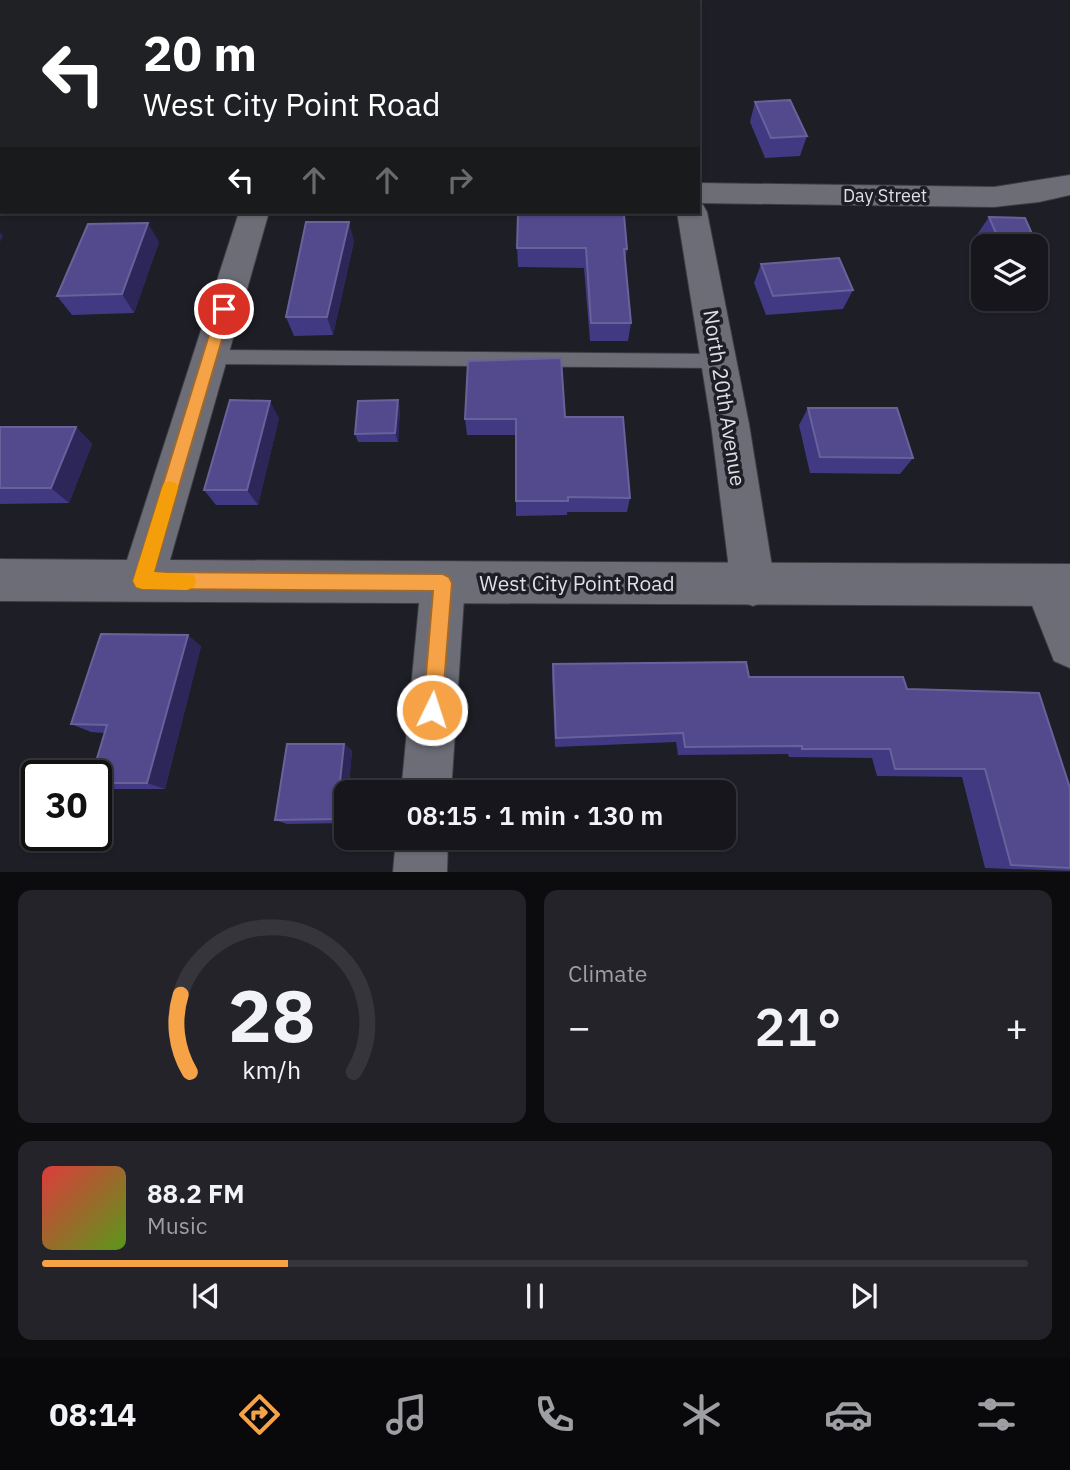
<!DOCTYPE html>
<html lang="en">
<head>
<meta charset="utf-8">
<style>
  body { margin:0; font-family:"IBM Plex Sans",sans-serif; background:#232329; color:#f1f3f6; height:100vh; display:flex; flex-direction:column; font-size:26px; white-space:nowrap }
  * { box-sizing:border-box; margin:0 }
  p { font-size:23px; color:#9e9fa3 }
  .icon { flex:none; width:38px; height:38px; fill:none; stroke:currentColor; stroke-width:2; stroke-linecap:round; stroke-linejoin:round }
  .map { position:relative; height:872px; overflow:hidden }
  .drawer { display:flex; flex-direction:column; gap:18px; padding:18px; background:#0c0c0f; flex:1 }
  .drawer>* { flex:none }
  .guide { position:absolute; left:0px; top:0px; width:700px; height:214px; box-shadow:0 2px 5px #0004,0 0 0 2px #35353b; background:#202124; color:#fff; overflow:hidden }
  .controls { position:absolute; left:971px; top:234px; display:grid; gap:14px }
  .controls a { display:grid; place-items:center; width:77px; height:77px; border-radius:14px; background:#16161c; box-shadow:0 2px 5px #0004,0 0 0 2px #35353b; font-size:35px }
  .speed { position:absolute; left:21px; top:760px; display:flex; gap:14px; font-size:35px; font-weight:700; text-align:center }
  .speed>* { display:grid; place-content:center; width:91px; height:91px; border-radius:50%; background:#16161c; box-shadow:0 2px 5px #0004,0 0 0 2px #35353b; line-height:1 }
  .speed .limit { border:4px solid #111; border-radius:10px; background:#fff; color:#111 }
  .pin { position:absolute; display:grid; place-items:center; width:60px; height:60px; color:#fff; margin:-30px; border:4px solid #fff; border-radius:50%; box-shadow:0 2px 7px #0007 }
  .me { position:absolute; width:77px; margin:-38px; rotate:4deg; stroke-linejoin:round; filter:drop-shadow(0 0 5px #0008) }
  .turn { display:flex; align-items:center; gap:24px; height:147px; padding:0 28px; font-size:32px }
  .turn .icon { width:91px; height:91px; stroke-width:2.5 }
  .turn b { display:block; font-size:49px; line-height:60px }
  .lanes { display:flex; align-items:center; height:66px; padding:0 28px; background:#0003; justify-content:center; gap:35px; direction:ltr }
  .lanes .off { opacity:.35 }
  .big { font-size:52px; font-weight:600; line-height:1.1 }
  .drawer .widget { flex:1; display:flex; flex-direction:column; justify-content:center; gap:10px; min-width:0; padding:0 24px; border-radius:14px; background:#232329 }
  .drawer .dial { align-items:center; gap:0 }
  .dial svg { height:182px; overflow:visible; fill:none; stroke:#35353b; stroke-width:7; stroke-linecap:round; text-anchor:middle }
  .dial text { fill:#f1f3f6; stroke:none }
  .song { display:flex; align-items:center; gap:21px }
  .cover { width:84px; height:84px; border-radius:10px; background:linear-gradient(135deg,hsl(0 70% 55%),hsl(90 70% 35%)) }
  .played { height:7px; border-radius:4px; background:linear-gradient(90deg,#f5a346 25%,#35353b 25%) }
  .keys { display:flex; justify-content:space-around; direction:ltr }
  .heat { display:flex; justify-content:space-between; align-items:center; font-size:38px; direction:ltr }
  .drawer .tiles { flex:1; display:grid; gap:18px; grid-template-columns:1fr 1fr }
  .widget:last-child { grid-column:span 2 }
  .trip { position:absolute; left:334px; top:780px; width:402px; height:70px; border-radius:14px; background:#16161c; box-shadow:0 2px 5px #0004,0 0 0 2px #35353b; font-weight:600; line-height:70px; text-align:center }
  .dock { display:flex; height:112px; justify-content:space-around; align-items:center; background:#09090b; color:#9e9fa3 }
  .dock .icon { width:49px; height:49px }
  .dock .on { color:#f5a346 }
  .dock b { font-size:32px; color:#f1f3f6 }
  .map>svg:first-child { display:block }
</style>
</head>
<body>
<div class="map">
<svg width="1070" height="872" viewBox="0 0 1070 872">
  <rect width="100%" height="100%" fill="#1e1e26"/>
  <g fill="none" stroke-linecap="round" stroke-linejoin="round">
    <defs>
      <path id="lane" d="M209,350L718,354L724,356L727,361L724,366L718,368L209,364L203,362L200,357L203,352Z"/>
      <g id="street">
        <rect x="643" y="0" width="24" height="2"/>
        <path d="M1070,175V195L1039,202L994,207L698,203V183L994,187Z"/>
        <rect x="0" y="181" width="2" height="20"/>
        <path d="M698,203L703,205L707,212L749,424L775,585L768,600L753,606L738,600L731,585L711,424L677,212H698Z"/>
        <path d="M443,562L458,568L465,583L451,793H401L421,583L428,568Z"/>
        <path d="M1046,564L1061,570L1070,590V668L1054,661L1024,585L1031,570Z"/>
        <path d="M396,838H448L447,872H393Z"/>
      </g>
      <g id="secondary">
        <rect x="307" y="0" width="24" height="2"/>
        <path d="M239,212H269L170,560L1070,564V606L0,601V559L127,560Z"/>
      </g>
    </defs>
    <use href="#lane" stroke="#3c3c42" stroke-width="2"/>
    <use href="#street" stroke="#3c3c42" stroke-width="2"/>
    <use href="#secondary" stroke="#3c3c42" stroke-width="2"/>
    <use href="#lane" fill="#6c6d76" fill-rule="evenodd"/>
    <use href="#street" fill="#6c6d76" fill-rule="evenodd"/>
    <use href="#secondary" fill="#6c6d76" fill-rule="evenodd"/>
  </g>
  <g fill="#413982">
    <path d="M755,102L807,136L800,156L765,158L750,122Z"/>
    <path d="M989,217L1025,218L1041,254L1036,261V247H984V254L976,236Z"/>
    <path d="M354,241L333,335L294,336L286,317Z"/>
    <path d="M159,242L134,313L72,315L57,296Z"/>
    <path d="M517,248L627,249L625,261L631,323L628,341H590L584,268L518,267Z"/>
    <path d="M761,264L853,290L843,309L766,315L754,283Z"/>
    <path d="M400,408L398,442H358L355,434Z"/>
    <path d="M808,408L913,458L900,474L810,473L799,425Z"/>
    <path d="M565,417L630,498L627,512H567V515L516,516V435H467L465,419Z"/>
    <path d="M279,418L258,505H216L204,490Z"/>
    <path d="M0,427H76L92,444L69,503L0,504Z"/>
    <path d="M201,646L165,789H109L96,785V775L105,733L91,732L71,724Z"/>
    <path d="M553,664L907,689L1070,788V871L985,868L962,777L877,776L872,758L789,757L788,754L678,755L676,742L555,747L552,676Z"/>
    <path d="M344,744L352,751L348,793H346L345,823L287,824L275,820Z"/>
  </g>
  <g fill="#2c2659">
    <path d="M240,0H255V2H239Z"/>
    <path d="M349,222L354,241L333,335L327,317Z"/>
    <path d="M148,223L159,242L134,313L122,294Z"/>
    <path d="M0,232L3,236L0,242Z"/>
    <path d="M398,400L400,408L398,442L395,433Z"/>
    <path d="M270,401L279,418L258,505L247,490Z"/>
    <path d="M76,427L92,444L69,503L51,488Z"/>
    <path d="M188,635L201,646L165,789L147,783Z"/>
    <path d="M344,744L352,751L348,793H346L345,823L336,819Z"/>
  </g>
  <g fill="#524a8d" stroke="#68629b" stroke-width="2">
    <path d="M55,0H102L101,2H54Z"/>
    <path d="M206,0H240L239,2H205Z"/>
    <rect x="363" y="0" width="38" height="2"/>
    <rect x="481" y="0" width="135" height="2"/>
    <path d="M790,100L807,136L771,138L755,102Z"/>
    <path d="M518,214L624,215L627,249H624L631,323H591L586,248H517Z"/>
    <path d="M989,217L1025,218L1041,254H1036V247H1002Z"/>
    <path d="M306,222H349L327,317H286Z"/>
    <path d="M148,223L122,294L57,296L88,224Z"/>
    <path d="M839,258L853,290L773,296L761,264Z"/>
    <path d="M561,358L565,417H623L630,498L568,497V501H516V419H465L468,361Z"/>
    <path d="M230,400L270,401L247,490H204Z"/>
    <path d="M398,400L395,433L355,434L358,401Z"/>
    <path d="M808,408H897L913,458L820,457Z"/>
    <path d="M0,427H76L51,488H0Z"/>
    <path d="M101,634L188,635L147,783H96V775H92L107,725L71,724Z"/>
    <path d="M746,662L749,677H903L907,689L1039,693L1070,788V868L1011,865L985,769H895L890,749H802V746L685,747L683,733L556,738L553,664Z"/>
    <path d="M287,744H344L336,819L275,820Z"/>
  </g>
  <path fill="#f5a346" stroke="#9f6a2e" stroke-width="2" d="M224,303L231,309L154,572L443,574L449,577L452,583L442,710L439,717L432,720L425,717L423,710L433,591L142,589L136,587L133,581L217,309Z"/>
  <path fill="#f59e0b" d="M170,481L176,483L178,488L154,572L194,575L196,581L194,587L187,590L142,589L136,587L133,581L162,488L164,483Z"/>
  <g text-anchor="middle" stroke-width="7" stroke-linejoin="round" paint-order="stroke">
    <g font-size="18" fill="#dfdfe5" stroke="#1e1e26">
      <text x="885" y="202">Day Street</text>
    </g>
    <g font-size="21" fill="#dfdfe5" stroke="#1e1e26">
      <text transform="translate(724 398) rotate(81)" y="7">North 20th Avenue</text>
      <text x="577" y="591">West City Point Road</text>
    </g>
  </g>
</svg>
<div class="controls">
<a><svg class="icon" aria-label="layers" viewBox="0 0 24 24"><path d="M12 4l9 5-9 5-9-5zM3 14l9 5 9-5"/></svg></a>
</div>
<div class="speed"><div class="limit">30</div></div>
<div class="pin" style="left:224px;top:309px;background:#d93025"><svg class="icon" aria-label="arrive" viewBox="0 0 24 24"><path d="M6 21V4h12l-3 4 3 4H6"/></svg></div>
<svg class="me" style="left:432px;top:710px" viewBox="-20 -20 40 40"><circle r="17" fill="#f5a346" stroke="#fff" stroke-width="3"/><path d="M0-11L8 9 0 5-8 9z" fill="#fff"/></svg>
<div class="trip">08:15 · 1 min · 130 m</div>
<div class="guide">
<div class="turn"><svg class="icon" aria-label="left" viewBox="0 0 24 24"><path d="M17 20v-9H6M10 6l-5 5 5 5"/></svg><div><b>20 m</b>West City Point Road</div></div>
<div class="lanes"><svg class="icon" aria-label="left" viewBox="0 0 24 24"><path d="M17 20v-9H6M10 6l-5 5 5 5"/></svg><svg class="icon off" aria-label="ahead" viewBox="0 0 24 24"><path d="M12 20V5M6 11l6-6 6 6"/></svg><svg class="icon off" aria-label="ahead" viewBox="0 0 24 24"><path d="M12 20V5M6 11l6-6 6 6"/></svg><svg class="icon off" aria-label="right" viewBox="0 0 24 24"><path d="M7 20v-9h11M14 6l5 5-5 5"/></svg></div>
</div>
</div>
<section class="drawer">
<div class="tiles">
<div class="widget dial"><svg viewBox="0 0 100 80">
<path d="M14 69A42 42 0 1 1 86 69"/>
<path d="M14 69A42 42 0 0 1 10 35" stroke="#f5a346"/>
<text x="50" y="56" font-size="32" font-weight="700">28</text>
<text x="50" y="72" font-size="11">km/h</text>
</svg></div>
<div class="widget"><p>Climate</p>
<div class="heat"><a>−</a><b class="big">21°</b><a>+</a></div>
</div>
<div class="widget">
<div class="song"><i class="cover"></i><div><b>88.2 FM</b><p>Music</p></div></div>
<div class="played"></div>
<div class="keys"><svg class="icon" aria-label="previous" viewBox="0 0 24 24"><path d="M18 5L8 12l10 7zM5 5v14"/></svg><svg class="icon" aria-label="pause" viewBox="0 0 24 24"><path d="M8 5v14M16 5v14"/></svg><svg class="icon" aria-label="next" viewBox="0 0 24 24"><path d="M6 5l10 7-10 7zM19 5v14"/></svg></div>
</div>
</div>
</section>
<nav class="dock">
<b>08:14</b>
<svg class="icon on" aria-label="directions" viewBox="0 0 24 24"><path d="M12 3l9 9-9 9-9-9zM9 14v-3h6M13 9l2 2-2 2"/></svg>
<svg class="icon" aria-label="music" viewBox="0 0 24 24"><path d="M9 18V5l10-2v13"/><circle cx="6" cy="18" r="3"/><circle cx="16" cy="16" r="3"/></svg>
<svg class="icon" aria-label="phone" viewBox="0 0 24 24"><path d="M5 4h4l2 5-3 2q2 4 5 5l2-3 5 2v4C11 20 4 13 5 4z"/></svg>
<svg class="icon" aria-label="climate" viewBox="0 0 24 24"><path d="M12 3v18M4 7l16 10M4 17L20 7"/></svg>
<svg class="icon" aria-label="car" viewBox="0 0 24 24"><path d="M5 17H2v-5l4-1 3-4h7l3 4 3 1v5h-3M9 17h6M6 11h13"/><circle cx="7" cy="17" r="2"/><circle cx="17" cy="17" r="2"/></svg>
<svg class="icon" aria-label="filters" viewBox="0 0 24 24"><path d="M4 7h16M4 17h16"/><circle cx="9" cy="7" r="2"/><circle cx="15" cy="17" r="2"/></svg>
</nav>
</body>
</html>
